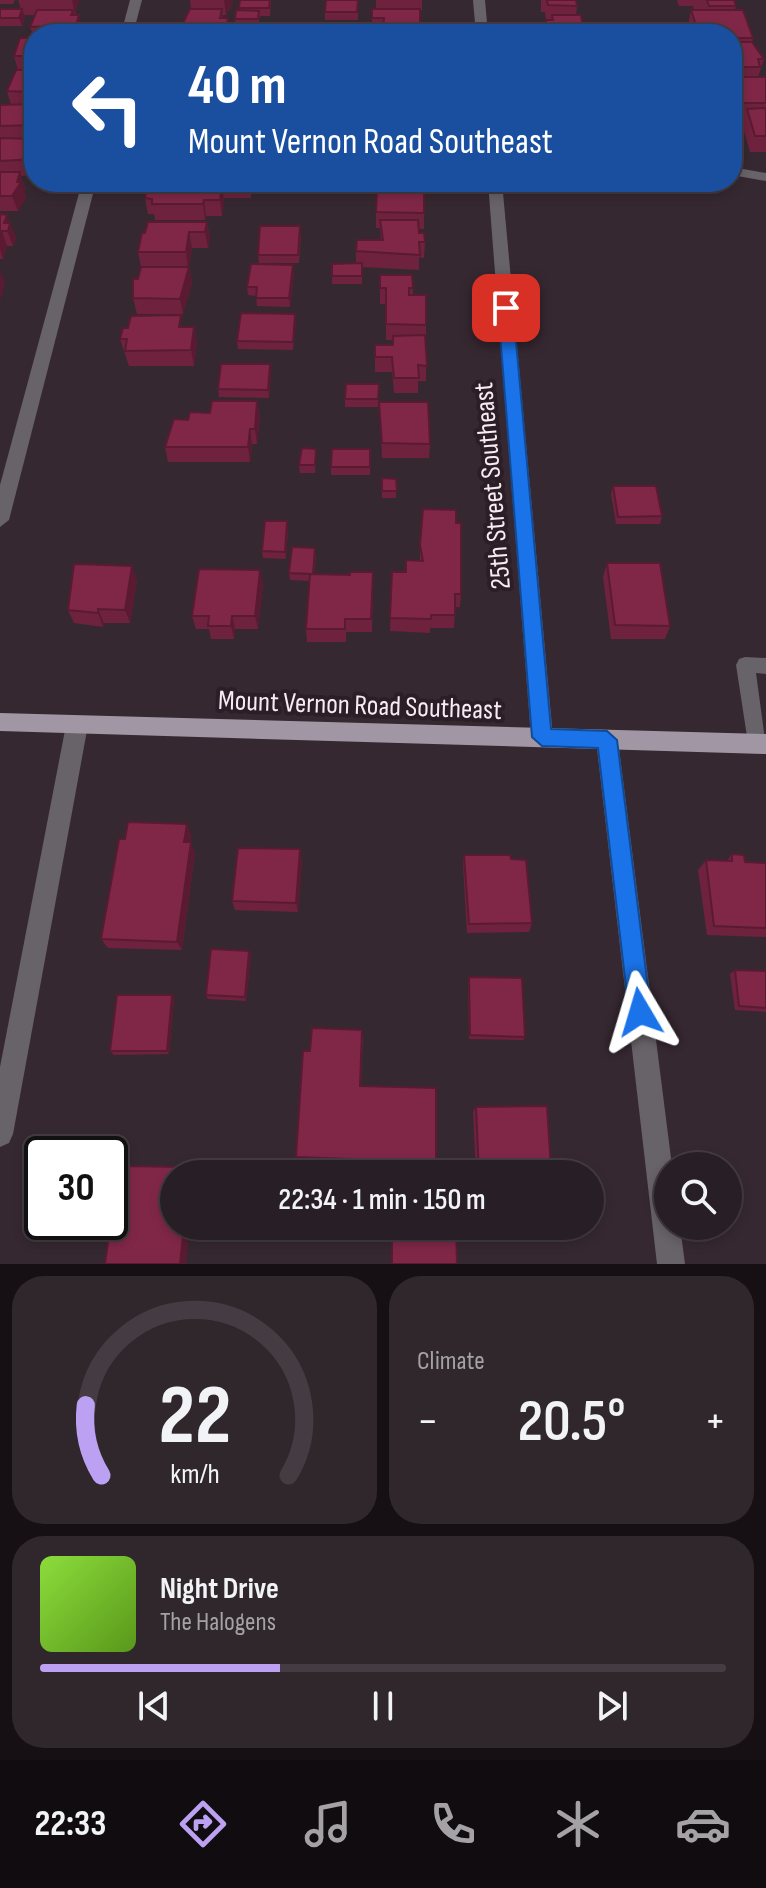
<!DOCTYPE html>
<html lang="en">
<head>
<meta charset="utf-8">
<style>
  body { margin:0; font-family:"Sofia Sans Condensed",sans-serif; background:#30272d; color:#f1f3f6; height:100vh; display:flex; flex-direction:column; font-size:30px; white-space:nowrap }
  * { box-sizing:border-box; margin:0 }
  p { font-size:26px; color:#a5a2a7 }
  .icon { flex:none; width:44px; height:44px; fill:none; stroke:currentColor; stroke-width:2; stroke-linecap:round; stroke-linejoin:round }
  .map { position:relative; height:1264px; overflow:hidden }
  .panel { display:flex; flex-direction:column; gap:12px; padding:12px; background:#161014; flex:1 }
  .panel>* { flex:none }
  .guide { position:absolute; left:24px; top:24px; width:718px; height:168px; border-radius:32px; box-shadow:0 4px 12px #0003,0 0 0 2px #443c42; background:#1a4fa0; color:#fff; overflow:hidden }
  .fabs { position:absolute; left:654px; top:1152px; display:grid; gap:16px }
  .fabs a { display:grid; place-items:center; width:88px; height:88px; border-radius:50%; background:#281e25; box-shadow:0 4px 12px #0003,0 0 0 2px #443c42; font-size:40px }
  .speed { position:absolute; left:24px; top:1136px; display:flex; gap:16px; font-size:40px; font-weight:700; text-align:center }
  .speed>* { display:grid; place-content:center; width:104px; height:104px; border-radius:50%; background:#281e25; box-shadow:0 4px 12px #0003,0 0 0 2px #443c42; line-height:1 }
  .speed .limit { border:4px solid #111; border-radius:12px; background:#fff; color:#111 }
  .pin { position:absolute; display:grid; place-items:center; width:68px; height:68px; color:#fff; margin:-34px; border-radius:16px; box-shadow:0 4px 12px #0006 }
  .me { position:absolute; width:88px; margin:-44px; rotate:353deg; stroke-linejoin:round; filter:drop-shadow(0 0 6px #0008) }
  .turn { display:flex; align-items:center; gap:28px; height:168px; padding:0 32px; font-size:36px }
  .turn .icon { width:104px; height:104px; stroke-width:2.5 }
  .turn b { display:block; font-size:56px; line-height:68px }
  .big { font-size:60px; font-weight:600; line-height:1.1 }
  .panel .card { flex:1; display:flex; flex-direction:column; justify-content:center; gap:12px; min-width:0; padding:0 28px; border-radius:32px; background:#30272d }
  .panel .dial { align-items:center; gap:0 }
  .dial svg { height:208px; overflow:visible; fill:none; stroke:#443c42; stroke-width:7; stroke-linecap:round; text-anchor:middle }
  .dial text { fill:#f1f3f6; stroke:none }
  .song { display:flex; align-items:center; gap:24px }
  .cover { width:96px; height:96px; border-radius:12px; background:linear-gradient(135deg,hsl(90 70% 55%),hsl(90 70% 35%)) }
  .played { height:8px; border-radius:4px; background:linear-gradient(90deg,#bca0f2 35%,#443c42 35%) }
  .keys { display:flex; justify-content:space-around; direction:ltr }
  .heat { display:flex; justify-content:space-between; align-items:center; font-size:44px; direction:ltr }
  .panel .tiles { flex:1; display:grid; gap:12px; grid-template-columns:1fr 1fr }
  .card:last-child { grid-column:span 2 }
  .trip { position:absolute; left:160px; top:1160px; width:444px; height:80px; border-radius:40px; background:#281e25; box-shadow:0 4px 12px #0003,0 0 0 2px #443c42; font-weight:600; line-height:80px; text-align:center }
  .dock { display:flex; height:128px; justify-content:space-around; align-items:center; background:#100c0f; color:#a5a2a7 }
  .dock .icon { width:56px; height:56px }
  .dock .active { color:#bca0f2 }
  .dock b { font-size:36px; color:#f1f3f6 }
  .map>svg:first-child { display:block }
</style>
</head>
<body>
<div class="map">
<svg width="766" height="1264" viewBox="0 0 766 1264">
  <rect width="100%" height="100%" fill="#362831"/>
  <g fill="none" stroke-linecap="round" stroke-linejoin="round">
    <path fill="#676369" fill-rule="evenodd" d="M745,657L766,658V674L756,673L766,747L758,752L751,749L748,743L736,665L739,659Z"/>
    <g fill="#676369" fill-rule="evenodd">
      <path d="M130,0H142L133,34H121Z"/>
      <path d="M473,0H485L488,34H476Z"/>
      <path d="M732,167L766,173V181L732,175Z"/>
      <path d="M82,182H96L9,520L0,527V485Z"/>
      <path d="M488,182H502L553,737L550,744L542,747L534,744L531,737Z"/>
      <path d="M77,716L84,718L88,725L13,1134L9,1143L0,1147V1067L66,725L70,718Z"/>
      <path d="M607,730L615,733L618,740L672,1166H668V1226H680L685,1264H657L596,740L599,733Z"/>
    </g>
    <path fill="#a197a4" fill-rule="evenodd" d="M0,713L766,734V754L0,731Z"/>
  </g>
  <g fill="#6e223e">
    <path d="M0,0H15L13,4H0Z"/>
    <path d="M18,0H79L75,15L82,31L81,34H34V175L21,176L25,188L24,192L26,198L18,211H0V105H11L7,91L18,70L14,56L34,38L30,27L35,15H24L25,17L22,26H0V9H21Z"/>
    <path d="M190,0H232L233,3L226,15H222L223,18H228L230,34H185L183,23L191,9Z"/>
    <path d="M240,0H271L270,16H260L258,27H235V19L239,10Z"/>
    <path d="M358,0V20H325V12Z"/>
    <path d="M376,0H422V10L376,33H372V9H376Z"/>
    <path d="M541,0H576L577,6L576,15L584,34H544L546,21L545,12H541Z"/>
    <path d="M677,0H734L736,6L735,10L753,38L752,42L764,59L758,77H766V152H750L742,124L744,118H738L732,103V34H690L688,26L691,10H694L693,6H679Z"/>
    <path d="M206,182L207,185L222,188L223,182H252L251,198H224L222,216H206L205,220H155L154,214H148L145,198L155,190Z"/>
    <path d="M382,182H416V189L424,213V229H419V233L425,242L424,258L419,257V270L362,267V284H332V264L356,263V251L381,240L380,228H376V212L382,190Z"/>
    <path d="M0,214L10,223L16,238L13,246H7L3,259H0Z"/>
    <path d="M207,222L210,238L208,248H192L189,267L192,283L183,314H137L133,298L141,267L138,252L145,233Z"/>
    <path d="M301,234L299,263H259L258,255Z"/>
    <path d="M294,273L290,307L257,306L256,296L248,295L247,287Z"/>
    <path d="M380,275H412L413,295L426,325V381H418V393H394L392,372H375V345H392V340H386V304H380Z"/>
    <path d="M295,314L296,322L293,350L238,349L237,341Z"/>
    <path d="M184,327H194L197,342L194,366H129L120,339Z"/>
    <path d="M271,372L269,398L219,397L218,389Z"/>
    <path d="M379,384L378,407H345V399Z"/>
    <path d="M257,401L260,416L257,444H252L250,462H168L165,447L188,420L210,413Z"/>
    <path d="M379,402L430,444L429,458H382Z"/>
    <path d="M316,449L315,473H300L299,465Z"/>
    <path d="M370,449V475H331V467Z"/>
    <path d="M382,478L396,479V498H382Z"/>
    <path d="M613,486L662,516L660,524H616L611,494Z"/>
    <path d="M288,529L286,559L263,558L262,551Z"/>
    <path d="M420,545L461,594L460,607H455L454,628H430V633L390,631L392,572H406L420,561Z"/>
    <path d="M316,555L314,574L373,586L372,632H346V642H307L306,629L309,581L290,580L289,573Z"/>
    <path d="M607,563L670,626L665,639H611L603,577Z"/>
    <path d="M137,580L130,623H104L103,627L74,623L68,610Z"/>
    <path d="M263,584L258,629H235L234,639H211L209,629H196L192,616Z"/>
    <path d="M191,834L190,842L195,853L182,950L108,948L101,939Z"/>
    <path d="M732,854L745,862L766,863V937L707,935L698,870L706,860L727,861Z"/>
    <path d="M464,855L532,923L529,932L467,933L463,865Z"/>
    <path d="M302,859L298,912L235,910L232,901Z"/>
    <path d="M249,951L251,955L246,1001L208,999L206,995Z"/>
    <path d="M735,970L766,971V1012L735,1010L730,974Z"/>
    <path d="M469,977L525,1037L523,1040L469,1039L468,981Z"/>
    <path d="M172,995L174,999L169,1054L114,1055L110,1051Z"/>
    <path d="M363,1037L361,1086L436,1162L435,1165L298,1161L296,1157L310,1051Z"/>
    <path d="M476,1107L551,1169L547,1172H541V1174H476L473,1112Z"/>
  </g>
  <g fill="#5a1b32">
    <path d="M72,0H79L75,15Z"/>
    <path d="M224,0H232L233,3L226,15Z"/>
    <path d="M22,9L25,17L22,26L19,18Z"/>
    <path d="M73,10L76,24L79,15L82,31L81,34H78L76,25L71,15Z"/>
    <path d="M228,18L230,34H228L227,26Z"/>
    <path d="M20,172L25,188L24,192L26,198L18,211L12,196Z"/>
    <path d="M222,185L224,201L222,216L220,200Z"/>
    <path d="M204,200L206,216L205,220L203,204Z"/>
    <path d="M7,215L16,238L13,246L4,223Z"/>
    <path d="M207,222L210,238L208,248L205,232Z"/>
    <path d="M2,231L7,246L3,259L0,250V236Z"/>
    <path d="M189,232L192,248L189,267L192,283L183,314L180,299L188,268L186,252Z"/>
    <path d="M293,265L294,273L290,307L289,298Z"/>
    <path d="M0,270L5,284L0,301Z"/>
    <path d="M295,314L296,322L293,350V342Z"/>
    <path d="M194,327L197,342L194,366L191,350Z"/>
    <path d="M270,364L271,372L269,398L268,390Z"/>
    <path d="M257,401L260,416L257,444L255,429Z"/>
    <path d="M250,429L252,444L250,462L248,447Z"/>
    <path d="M287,521L288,529L286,559L285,552Z"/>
    <path d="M132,566L137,580L130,623L125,610Z"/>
    <path d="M260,570L263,584L258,629L255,616Z"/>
    <path d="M98,609L104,623L103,627L98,613Z"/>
    <path d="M232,616L235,629L234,639L231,626Z"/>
    <path d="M187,824L191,834L188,853L184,842Z"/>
    <path d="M191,842L195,853L182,950L177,942Z"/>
    <path d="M300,849L302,859L298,912L296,903Z"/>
    <path d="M249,951L251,955L246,1001L245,997Z"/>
    <path d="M172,995L174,999L169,1054L167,1051Z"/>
    <path d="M184,1167L189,1170V1174H183Z"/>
    <path d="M184,1226H190L186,1264H180Z"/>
  </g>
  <g fill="#802748" stroke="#5a1b32" stroke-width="2">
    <path d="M240,0H270L269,8H239Z"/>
    <path d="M326,0H358L357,12H325Z"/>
    <path d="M547,0H576L577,6L548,5Z"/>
    <path d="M707,0H734L736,6H709Z"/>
    <path d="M0,9H22L19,18H0Z"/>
    <path d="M190,9H222L220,18H228L227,26H219L218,29H186L187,23H183Z"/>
    <path d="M372,9H420V34H376V27H383L384,18H372Z"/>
    <path d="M37,10H73L71,15H79L76,25L30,27Z"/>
    <path d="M236,10L259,11L258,19H235Z"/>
    <path d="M691,10H743L753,38H732V34H721L719,30L698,31Z"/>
    <path d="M552,15H581L584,34H553L552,29H547L546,20H553Z"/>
    <path d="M20,38H34V56H14Z"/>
    <path d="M732,42H752L764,59H758L760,67H732Z"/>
    <path d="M16,70H34V92L7,91Z"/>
    <path d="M732,77H766V103H743Z"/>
    <path d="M34,104V125L0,126V105Z"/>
    <path d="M766,108V136H755L747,109Z"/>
    <path d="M0,138L34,139V159L0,161Z"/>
    <path d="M0,172H20L17,182H21L12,196H0Z"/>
    <path d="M157,182H206V185H222L220,200H204L203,204H152V199L145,198L147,190H155Z"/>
    <path d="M223,182H250V190H222Z"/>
    <path d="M400,182H415L413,189H424V213L376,212L377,190H400Z"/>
    <path d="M0,214L7,215L4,223H10L8,231H2L0,236Z"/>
    <path d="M380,220H418L419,233H424L425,242H419L420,255L356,251L357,240H383Z"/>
    <path d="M148,222H207L205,232H189L186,252H138L142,233H145Z"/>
    <path d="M260,226H300L298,255H258Z"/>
    <path d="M362,263V276H332V264Z"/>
    <path d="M251,264L293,265L289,298H256L257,287H247Z"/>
    <path d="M141,267H189L180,299L133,298V279H138Z"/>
    <path d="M380,275H412L413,288H409V295H426V325L386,324V288H380Z"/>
    <path d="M241,313L295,314L293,342L237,341Z"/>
    <path d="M181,315L179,327H194L191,350L125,351L127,339H120L123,328H128L131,316Z"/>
    <path d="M425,335L427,366L418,365L419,378H394L392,357H375V345H393V336Z"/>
    <path d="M221,364H270L268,390L218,389Z"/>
    <path d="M346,384H379L378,399H345Z"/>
    <path d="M212,401H257L255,429H250L248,447H165L174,419L188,420L190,412L210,413Z"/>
    <path d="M379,402H428L430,444L382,443Z"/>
    <path d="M302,448L316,449L315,465H299Z"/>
    <path d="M332,449H370V467H331Z"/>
    <path d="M382,478L396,479L397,491H382Z"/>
    <path d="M613,486H656L662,516L618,517Z"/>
    <path d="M423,509L456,510V523H461V594H455V615H431V619L390,618L392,572H406V560L423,561L420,545Z"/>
    <path d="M265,521H287L285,552L262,551Z"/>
    <path d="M292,547L315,548L313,574L289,573Z"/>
    <path d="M607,563H660L670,626L615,625Z"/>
    <path d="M74,564L132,566L125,610L98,609V613L68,610Z"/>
    <path d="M199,569L260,570L255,616H232L231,626H208L209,616H192Z"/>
    <path d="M350,572H373L371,619H345V629H306L310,574L350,575Z"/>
    <path d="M128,822L187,824L184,842H191L177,942L101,939L119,839H125Z"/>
    <path d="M238,848L300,849L296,903L232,901Z"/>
    <path d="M732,854L744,855L745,862L766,863V928L714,926L706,860L732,861Z"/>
    <path d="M464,855H510L511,859L526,860L532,923L469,924Z"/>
    <path d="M211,949L249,951L245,997L206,995Z"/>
    <path d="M735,970L766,971V1008L739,1006Z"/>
    <path d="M469,977L522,978L525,1037L470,1035Z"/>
    <path d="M117,995H172L167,1051H110Z"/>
    <path d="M312,1028L362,1030L360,1086L436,1088V1162L296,1157L303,1051H310Z"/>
    <path d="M547,1106L551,1169H541V1174H479L476,1107Z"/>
    <path d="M124,1166L184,1167L183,1174H174V1226H184L180,1264H105L114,1198H120Z"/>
    <path d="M392,1226H456L457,1264H392Z"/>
  </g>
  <path fill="#1a73e8" stroke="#114b97" stroke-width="2" d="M506,303L513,308L551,729L607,731L617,740L651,1012L648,1020L640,1023L632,1020L629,1012L598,748L542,746L532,737L498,308Z"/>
  <g text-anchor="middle" stroke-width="8" stroke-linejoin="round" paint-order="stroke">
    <g font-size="28" fill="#f6ecf2" stroke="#2c1e27">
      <text transform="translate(491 486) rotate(-95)" y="10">25th Street Southeast</text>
      <text transform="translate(360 704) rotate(2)" y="10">Mount Vernon Road Southeast</text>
    </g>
  </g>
</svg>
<div class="fabs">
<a><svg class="icon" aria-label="search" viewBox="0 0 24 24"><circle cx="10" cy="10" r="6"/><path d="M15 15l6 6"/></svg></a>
</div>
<div class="speed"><div class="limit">30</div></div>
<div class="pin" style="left:506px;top:308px;background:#d93025"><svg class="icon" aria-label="arrive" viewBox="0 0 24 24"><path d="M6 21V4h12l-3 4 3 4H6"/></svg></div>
<svg class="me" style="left:640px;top:1012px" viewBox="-20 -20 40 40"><path d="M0-17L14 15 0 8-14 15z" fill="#1a73e8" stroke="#fff" stroke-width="4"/></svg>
<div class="trip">22:34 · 1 min · 150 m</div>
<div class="guide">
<div class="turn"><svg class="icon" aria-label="left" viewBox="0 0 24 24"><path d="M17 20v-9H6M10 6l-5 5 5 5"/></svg><div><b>40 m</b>Mount Vernon Road Southeast</div></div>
</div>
</div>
<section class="panel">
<div class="tiles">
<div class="card dial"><svg viewBox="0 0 100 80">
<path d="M14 69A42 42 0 1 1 86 69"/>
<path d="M14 69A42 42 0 0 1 8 42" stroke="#bca0f2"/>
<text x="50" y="56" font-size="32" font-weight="700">22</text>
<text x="50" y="72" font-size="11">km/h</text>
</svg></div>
<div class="card"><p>Climate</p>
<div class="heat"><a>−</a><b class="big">20.5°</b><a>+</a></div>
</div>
<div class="card">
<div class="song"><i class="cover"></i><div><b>Night Drive</b><p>The Halogens</p></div></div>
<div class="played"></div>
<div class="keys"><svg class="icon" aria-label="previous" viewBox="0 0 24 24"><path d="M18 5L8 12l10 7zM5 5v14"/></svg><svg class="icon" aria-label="pause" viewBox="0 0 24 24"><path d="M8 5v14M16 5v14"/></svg><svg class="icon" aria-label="next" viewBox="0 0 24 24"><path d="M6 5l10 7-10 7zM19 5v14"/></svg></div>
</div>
</div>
</section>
<nav class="dock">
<b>22:33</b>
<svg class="icon active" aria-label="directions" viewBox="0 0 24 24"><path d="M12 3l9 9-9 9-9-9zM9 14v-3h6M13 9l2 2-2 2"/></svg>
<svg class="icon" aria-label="music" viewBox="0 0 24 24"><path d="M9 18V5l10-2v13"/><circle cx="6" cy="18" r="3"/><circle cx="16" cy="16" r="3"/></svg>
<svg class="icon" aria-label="phone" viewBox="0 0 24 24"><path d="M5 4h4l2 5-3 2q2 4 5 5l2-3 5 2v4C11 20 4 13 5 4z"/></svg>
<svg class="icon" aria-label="climate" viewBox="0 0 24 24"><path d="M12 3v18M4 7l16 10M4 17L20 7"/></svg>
<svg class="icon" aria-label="car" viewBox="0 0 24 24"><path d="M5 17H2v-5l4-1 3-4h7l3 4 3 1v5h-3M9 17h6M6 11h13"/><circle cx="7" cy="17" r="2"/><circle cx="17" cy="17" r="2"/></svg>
</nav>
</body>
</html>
